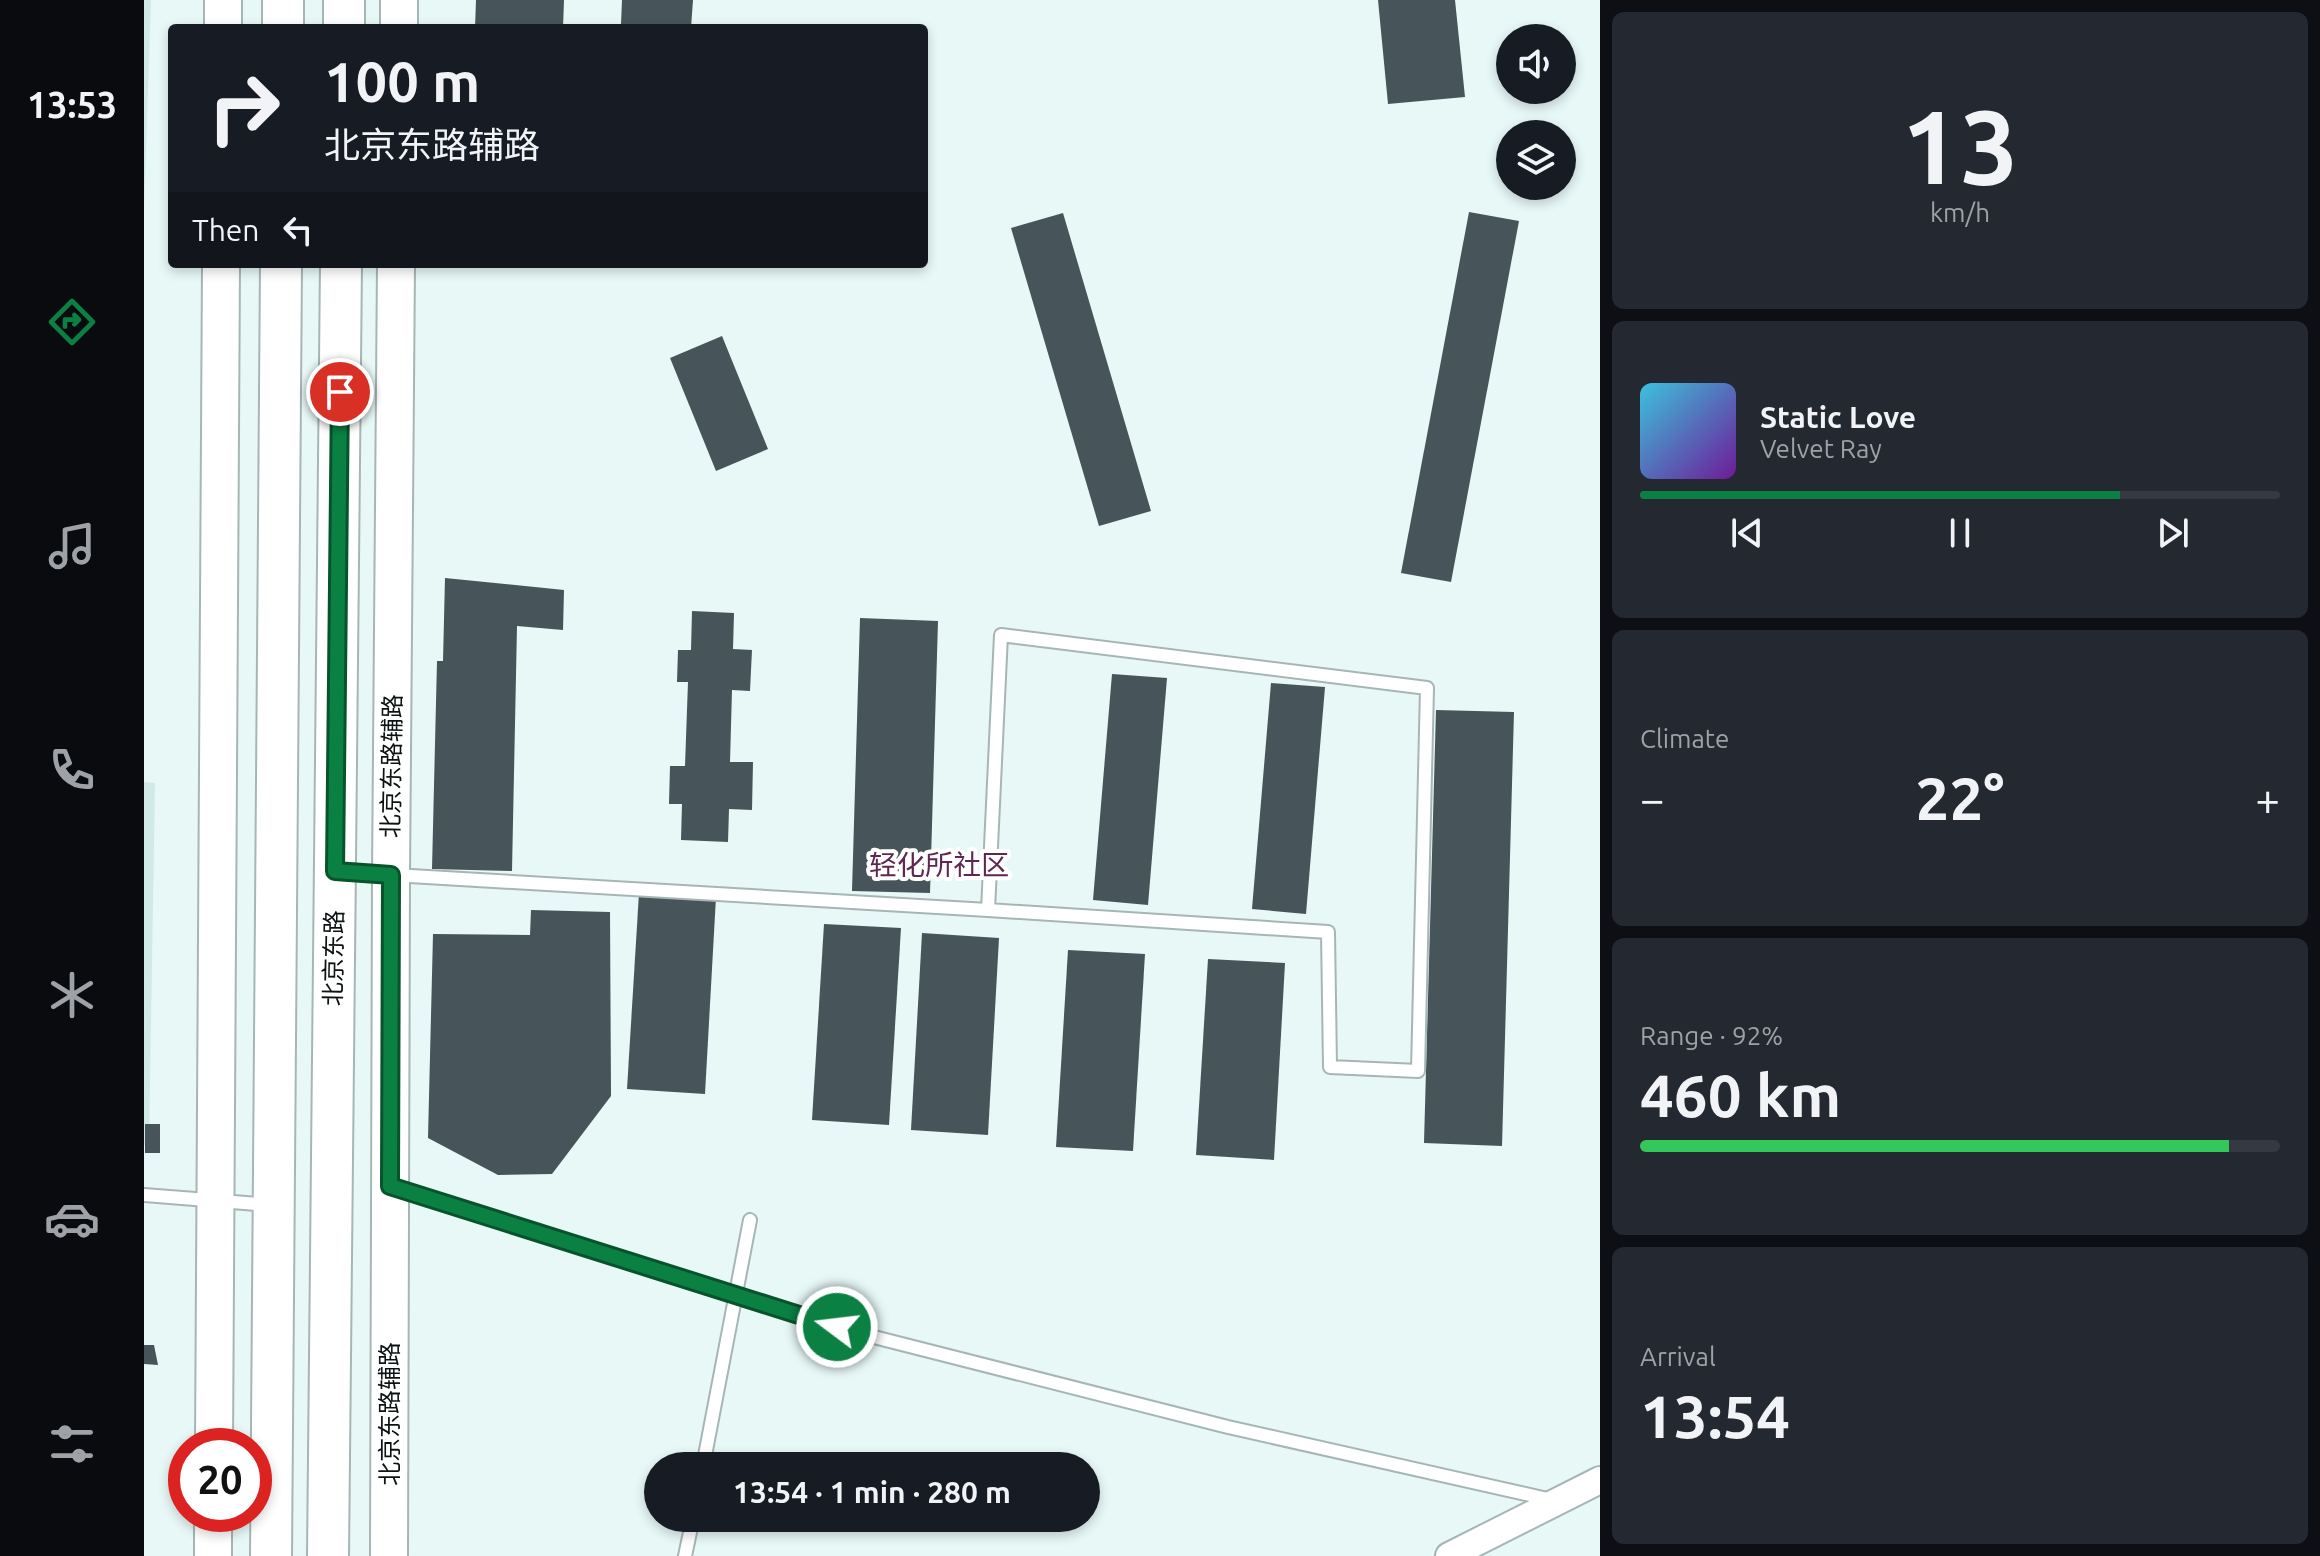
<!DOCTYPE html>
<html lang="en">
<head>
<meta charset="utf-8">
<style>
  body { margin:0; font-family:Ubuntu,"Noto Sans SC",sans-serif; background:#242831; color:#f1f3f6; height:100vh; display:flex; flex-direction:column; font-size:30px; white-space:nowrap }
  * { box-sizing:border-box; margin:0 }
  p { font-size:26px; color:#9ea1a6 }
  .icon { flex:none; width:44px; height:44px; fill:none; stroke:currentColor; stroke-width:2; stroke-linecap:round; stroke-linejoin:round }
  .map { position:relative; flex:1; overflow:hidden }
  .details { display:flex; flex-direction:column; gap:12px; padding:12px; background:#0d0f14; width:720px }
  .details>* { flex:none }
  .top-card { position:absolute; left:24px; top:24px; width:760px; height:244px; border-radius:8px; box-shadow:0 4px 12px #0003; background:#171b24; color:#f1f3f6; overflow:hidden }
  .fabs { position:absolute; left:1352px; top:24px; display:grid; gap:16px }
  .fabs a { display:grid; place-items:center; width:80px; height:80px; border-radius:50%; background:#171b24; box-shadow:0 4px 12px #0003; font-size:40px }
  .speed { position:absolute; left:24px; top:1428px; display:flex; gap:16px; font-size:40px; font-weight:700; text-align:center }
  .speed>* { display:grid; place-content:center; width:104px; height:104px; border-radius:50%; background:#171b24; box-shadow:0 4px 12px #0003; line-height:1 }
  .speed .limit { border:12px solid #d22; background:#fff; color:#111 }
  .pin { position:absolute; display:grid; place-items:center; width:68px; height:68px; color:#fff; margin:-34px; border:4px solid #fff; border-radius:50%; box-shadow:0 2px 8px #0007 }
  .me { position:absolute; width:88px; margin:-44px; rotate:285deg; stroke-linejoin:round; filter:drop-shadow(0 0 6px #0008) }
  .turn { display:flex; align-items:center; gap:28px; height:168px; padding:0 24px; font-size:36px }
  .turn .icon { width:104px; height:104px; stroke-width:2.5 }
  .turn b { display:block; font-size:56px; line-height:68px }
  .then { display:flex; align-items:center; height:76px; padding:0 24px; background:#0003; gap:16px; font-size:30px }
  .big { font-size:60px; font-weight:700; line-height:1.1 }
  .details .tile { flex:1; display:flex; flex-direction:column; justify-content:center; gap:12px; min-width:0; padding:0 28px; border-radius:12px; background:#242831 }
  .details .dial { align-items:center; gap:0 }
  .dial b { font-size:104px; line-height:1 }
  .song { display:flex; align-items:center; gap:24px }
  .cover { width:96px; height:96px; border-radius:12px; background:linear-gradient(135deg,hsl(190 70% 55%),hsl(280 70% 35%)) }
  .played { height:8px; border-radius:4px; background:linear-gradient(90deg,#0b8043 75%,#363941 75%) }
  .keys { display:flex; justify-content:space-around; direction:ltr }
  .heat { display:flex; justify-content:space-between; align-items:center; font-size:44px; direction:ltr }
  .charge { height:12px; border-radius:6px; background:linear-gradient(90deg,#34c759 92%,#363941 0) }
  .trip { position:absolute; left:500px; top:1452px; width:456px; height:80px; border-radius:40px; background:#171b24; box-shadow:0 4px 12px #0003; font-weight:700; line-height:80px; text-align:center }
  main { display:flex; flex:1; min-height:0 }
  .dock { display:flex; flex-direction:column; width:144px; justify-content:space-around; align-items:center; background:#090b0e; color:#9ea1a6 }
  .dock .icon { width:56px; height:56px }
  .dock .active { color:#0b8043 }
  .dock b { font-size:36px; color:#f1f3f6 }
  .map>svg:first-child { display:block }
</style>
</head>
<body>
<main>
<nav class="dock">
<b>13:53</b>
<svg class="icon active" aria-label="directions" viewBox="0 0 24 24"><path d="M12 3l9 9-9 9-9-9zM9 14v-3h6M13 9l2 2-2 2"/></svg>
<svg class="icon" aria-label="music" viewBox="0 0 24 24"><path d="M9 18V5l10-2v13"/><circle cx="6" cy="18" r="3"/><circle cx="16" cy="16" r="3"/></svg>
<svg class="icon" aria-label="phone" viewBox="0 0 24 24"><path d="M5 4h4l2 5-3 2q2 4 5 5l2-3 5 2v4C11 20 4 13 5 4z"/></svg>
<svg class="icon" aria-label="climate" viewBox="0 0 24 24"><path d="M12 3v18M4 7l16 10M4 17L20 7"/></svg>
<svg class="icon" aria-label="car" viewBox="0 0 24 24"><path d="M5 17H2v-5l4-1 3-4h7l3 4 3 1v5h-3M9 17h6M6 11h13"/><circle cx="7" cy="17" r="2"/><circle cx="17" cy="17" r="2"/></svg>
<svg class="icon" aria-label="filters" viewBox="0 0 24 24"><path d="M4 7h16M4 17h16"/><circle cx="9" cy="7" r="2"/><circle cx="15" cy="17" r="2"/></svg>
</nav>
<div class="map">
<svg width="1456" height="1556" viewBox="0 0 1456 1556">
  <rect width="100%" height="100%" fill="#e7f8f7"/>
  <g fill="#d1eae8">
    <path d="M0,0H7L0,210Z"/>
    <path d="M0,782L11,783L5,1145H0Z"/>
  </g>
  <g fill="#475459">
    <path d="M332,0H420L419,28H331Z"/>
    <path d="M478,0H549L547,28L477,24Z"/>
    <path d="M1234,0H1311L1321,97L1244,104Z"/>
    <path d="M1325,212L1375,221L1307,582L1257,573Z"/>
    <path d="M919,213L1007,511L955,526L867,228Z"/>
    <path d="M578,336L624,449L572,471L526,358Z"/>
    <path d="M301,578L420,590L419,630L373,626L368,871L288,869L293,661H299Z"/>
    <path d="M548,611L590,613L589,649L608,650L606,691L588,690L586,762H609L608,810L585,809L584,842L537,840L538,804H525L526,766H541L544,682H533L534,650H547Z"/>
    <path d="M716,618L794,621L786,893L708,891Z"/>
    <path d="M968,674L1023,678L1004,905L949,900Z"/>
    <path d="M1127,683L1181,687L1162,914L1108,909Z"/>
    <path d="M1292,710L1370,712L1358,1146L1280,1143Z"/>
    <path d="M495,893L572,897L561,1094L483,1089Z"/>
    <path d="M387,910L466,912L467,1096L408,1174L354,1175L284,1138L289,934L386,935Z"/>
    <path d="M680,924L757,928L745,1125L668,1120Z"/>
    <path d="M778,933L855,938L844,1135L767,1130Z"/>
    <path d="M924,950L1001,954L989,1151L912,1147Z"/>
    <path d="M1064,959L1141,963L1130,1160L1052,1155Z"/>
    <rect x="1" y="1124" width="15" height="29"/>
    <path d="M0,1345H10L14,1365L0,1364Z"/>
  </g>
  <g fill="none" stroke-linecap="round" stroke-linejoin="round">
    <defs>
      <g id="service">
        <path d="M198,872L844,910L857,635L1283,688L1274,1071L1186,1067L1184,932L844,910"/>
        <path d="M249,1187L663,1320L1084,1427L1408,1500"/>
        <path d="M0,1195L126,1205"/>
        <path d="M559,1466L606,1220"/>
        <path d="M541,1556L549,1518"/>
      </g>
      <path id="minor" d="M1305,1556L1456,1480"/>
      <g id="secondary">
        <path d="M79,28V0"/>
        <path d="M255,28V0"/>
        <path d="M70,1446L77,264"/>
        <path d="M69,1556V1514"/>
        <path d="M245,1556L247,875L252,264"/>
      </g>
      <g id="primary">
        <path d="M139,28V0"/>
        <path d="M200,28V0"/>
        <path d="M127,1556L137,264"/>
        <path d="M184,1556L197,264"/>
      </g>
    </defs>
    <use href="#service" stroke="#a6b6b5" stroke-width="16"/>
    <use href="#minor" stroke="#a6b6b5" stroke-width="30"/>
    <use href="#secondary" stroke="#a6b6b5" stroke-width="40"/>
    <use href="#primary" stroke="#a6b6b5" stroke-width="44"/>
    <use href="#service" stroke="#fff" stroke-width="12"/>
    <use href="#minor" stroke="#fff" stroke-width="26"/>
    <use href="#secondary" stroke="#fff" stroke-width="36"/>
    <use href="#primary" stroke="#fff" stroke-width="40"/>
  </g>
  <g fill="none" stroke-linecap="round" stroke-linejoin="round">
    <defs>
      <path id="route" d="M196,392L191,871L247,875L246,1186L693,1327"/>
    </defs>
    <use href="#route" stroke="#07532c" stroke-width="20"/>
    <use href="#route" stroke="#0b8043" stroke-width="14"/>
  </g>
  <g text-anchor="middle" stroke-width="8" stroke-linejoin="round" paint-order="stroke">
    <g font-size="24" fill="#0c1111" stroke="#fff">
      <text transform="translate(248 766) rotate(-89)" y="8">北京东路辅路</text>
      <text transform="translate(190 958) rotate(-89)" y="8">北京东路</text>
      <text transform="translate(246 1414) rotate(-90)" y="8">北京东路辅路</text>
    </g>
    <g font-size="28" fill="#60264f" stroke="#fff">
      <text x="795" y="875">轻化所社区</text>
    </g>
  </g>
</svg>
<div class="fabs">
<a><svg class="icon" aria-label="sound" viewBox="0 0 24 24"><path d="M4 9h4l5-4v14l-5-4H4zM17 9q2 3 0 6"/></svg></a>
<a><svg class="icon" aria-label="layers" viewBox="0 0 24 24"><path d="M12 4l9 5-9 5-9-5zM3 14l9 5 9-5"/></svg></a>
</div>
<div class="speed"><div class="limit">20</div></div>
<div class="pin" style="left:196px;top:392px;background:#d93025"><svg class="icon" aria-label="arrive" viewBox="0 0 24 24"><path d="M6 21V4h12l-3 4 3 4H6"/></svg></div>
<svg class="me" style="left:693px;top:1327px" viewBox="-20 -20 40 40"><circle r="17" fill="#0b8043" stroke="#fff" stroke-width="3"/><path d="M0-11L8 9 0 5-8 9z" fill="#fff"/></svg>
<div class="trip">13:54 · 1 min · 280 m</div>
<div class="top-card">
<div class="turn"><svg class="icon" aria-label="right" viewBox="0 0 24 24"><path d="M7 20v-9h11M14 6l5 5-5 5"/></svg><div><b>100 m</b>北京东路辅路</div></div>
<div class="then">Then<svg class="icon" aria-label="left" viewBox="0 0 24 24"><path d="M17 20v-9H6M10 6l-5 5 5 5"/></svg></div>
</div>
</div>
<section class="details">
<div class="tile dial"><b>13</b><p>km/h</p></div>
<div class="tile">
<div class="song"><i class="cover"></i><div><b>Static Love</b><p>Velvet Ray</p></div></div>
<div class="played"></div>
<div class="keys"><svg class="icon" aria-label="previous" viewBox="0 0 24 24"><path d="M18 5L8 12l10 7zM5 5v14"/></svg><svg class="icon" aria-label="pause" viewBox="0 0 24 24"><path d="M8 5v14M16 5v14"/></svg><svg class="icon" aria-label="next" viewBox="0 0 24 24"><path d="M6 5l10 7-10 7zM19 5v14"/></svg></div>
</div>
<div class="tile"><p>Climate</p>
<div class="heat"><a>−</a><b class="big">22°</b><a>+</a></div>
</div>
<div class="tile"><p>Range · 92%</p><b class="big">460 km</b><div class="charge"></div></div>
<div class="tile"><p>Arrival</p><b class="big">13:54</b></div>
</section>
</main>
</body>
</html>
